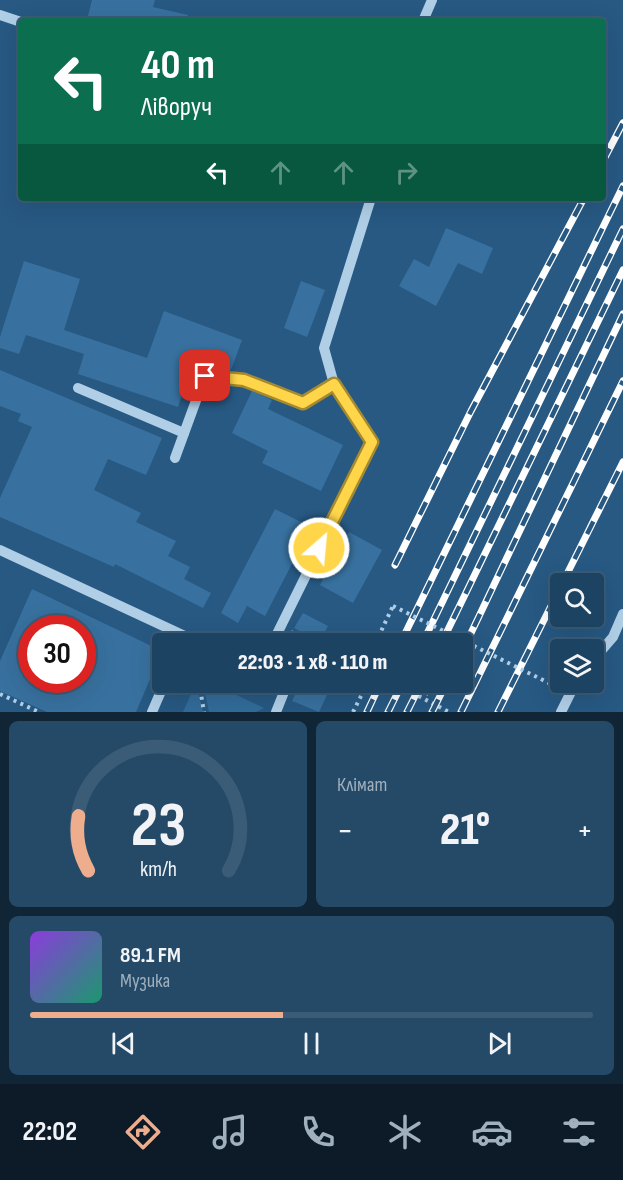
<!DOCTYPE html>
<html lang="uk">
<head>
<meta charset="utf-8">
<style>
  body { margin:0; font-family:"Sofia Sans Condensed",sans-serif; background:#254a68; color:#f1f3f6; height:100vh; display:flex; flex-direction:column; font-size:22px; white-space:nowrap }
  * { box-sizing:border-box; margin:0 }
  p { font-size:20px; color:#a0b0be }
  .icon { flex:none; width:33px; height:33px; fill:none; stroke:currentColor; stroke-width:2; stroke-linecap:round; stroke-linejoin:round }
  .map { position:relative; height:712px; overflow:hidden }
  .side { display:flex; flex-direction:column; gap:9px; padding:9px; background:#102536; flex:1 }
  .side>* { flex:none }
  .guide { position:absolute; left:18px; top:18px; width:588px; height:183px; border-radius:6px; box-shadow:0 6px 24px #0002,0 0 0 2px #3b5c77; background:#0b6e4f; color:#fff; overflow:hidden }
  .fabs { position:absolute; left:550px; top:573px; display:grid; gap:12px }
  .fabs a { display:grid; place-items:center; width:54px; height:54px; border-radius:6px; background:#1d4362; box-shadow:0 6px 24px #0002,0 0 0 2px #3b5c77; font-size:30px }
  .speed { position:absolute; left:18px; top:615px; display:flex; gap:12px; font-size:30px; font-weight:700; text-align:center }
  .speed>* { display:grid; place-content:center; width:78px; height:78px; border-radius:50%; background:#1d4362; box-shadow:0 6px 24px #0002,0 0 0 2px #3b5c77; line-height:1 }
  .speed .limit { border:9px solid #d22; background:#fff; color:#111 }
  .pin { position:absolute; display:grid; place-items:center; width:51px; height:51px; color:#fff; margin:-26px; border-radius:12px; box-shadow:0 3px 9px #0006 }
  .me { position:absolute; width:66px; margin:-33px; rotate:27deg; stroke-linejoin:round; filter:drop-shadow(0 0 4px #0008) }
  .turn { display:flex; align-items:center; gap:21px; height:126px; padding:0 24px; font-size:27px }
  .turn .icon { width:78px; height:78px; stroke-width:2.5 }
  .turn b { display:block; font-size:42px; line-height:51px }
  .lanes { display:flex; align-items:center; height:57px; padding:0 24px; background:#0003; justify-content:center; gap:30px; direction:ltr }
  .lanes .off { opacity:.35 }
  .big { font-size:45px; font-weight:800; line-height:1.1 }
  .side .widget { flex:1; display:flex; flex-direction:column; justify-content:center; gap:9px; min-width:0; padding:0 21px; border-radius:9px; background:#254a68 }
  .side .dial { align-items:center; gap:0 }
  .dial svg { height:156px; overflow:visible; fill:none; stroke:#3b5c77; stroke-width:7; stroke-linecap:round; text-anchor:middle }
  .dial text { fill:#f1f3f6; stroke:none }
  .song { display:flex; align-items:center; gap:18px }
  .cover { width:72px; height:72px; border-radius:9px; background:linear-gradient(135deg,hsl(270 70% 55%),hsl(160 70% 35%)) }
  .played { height:6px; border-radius:3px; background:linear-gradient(90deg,#eead8d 45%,#3b5c77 45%) }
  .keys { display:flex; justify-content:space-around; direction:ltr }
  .heat { display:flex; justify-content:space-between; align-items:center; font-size:33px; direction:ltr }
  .side .tiles { flex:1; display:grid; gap:9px; grid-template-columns:1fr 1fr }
  .widget:last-child { grid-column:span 2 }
  .trip { position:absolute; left:152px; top:633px; width:321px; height:60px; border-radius:6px; background:#1d4362; box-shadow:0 6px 24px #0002,0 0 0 2px #3b5c77; font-weight:800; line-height:60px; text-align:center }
  .dock { display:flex; height:96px; justify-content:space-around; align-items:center; background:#0c1b27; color:#a0b0be }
  .dock .icon { width:42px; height:42px }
  .dock .on { color:#eead8d }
  .dock b { font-size:27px; color:#f1f3f6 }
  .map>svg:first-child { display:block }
</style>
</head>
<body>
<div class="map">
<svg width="623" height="712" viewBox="0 0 623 712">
  <rect width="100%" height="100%" fill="#275983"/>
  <g fill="#326c9a">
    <path d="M196,683L203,712H183Z"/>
    <path d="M203,683H211L264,708L256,712H209Z"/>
  </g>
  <g fill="#38719f" fill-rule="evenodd">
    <path d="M92,0H155L153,7L188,15L187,21H108L88,16Z"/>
    <path d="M446,228L493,248L482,274L458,263L436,306L399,286L414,259L429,267Z"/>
    <path d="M24,261L80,279L64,330L147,358L164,311L242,340L231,370L194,356L178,407L78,374L84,354L26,335L19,354L0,348V337Z"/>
    <path d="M301,281L325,290L307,337L284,328Z"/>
    <path d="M0,370L162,438L146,475L108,459L94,490L141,513L136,522L176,541L168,556L190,567L184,579L211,593L203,608L115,564L114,567L0,517V498L32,427L18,421L21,414L0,406Z"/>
    <path d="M252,391L272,400L268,409L343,445L321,491L262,463L268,451L232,433Z"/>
    <path d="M275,509L311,527L265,616L247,606L238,623L221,613Z"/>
    <path d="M349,532L382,550L353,603L320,585Z"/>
    <path d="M32,589L162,651L136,712H47L0,691V661ZM32,628H82V680H32Z"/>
    <path d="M303,613L328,626L319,642L294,628Z"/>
    <path d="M301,682H333L319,712L292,701Z"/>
  </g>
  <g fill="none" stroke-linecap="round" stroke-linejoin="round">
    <g stroke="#b0cfe7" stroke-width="4" stroke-dasharray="3 4.5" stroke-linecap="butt">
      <path d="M291,632L313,644"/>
      <path d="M375,644L393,606"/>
      <path d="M451,644L455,636"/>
      <path d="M199,682L204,712"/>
      <path d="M392,682L449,712"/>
      <path d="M0,694L39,712"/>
      <path d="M426,695L432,682"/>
      <path d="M353,712L368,682"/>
    </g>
    <g stroke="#b0cfe7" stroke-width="10">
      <path d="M0,15L21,22"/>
      <path d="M423,21L432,0"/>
      <path d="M78,388L184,433"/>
      <path d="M175,458L205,376L244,380L303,403L334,384"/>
      <path d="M0,550L202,644"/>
      <path d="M272,644L372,442L334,384L324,348L371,198"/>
      <path d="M594,659L613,637L623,614"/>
      <path d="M152,712L165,682"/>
      <path d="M276,712L288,682"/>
      <path d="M561,712L576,682"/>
    </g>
    <defs>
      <g id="rail">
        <path d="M603,161L623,123"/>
        <path d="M395,565L471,411L584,198"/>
        <path d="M562,584L623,462"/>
        <path d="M400,644L623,186"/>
        <path d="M422,644L623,229"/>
        <path d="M441,644L623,270"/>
        <path d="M462,652L623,314"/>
        <path d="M367,712L381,682"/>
        <path d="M388,712L403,682"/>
        <path d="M407,712L422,682"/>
        <path d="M432,712L447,682"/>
        <path d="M461,712L623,381"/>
        <path d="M498,712L561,586"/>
      </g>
    </defs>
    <use href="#rail" stroke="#fff" stroke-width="7"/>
    <use href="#rail" stroke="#275983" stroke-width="4.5" stroke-dasharray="14" stroke-linecap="butt"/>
    <path stroke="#b0cfe7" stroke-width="4" stroke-dasharray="3 4.5" stroke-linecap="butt" d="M393,606L557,687"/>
  </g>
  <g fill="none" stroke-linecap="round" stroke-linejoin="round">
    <defs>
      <path id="route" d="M205,376L244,380L303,403L334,384L372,442L319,548"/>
    </defs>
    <use href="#route" stroke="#a68a30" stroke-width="15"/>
    <use href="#route" stroke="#ffd54a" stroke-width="10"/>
  </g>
</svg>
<div class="fabs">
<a><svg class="icon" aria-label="search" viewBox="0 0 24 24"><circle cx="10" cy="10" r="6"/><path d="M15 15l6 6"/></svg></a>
<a><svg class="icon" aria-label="layers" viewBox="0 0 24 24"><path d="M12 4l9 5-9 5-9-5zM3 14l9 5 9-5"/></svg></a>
</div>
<div class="speed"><div class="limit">30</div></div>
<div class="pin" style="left:205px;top:376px;background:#d93025"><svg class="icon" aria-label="arrive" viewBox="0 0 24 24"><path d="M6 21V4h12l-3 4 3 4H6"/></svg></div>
<svg class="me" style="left:319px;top:548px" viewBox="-20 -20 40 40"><circle r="17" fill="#ffd54a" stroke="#fff" stroke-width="3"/><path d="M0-11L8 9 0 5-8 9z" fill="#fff"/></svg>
<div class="trip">22:03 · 1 хв · 110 m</div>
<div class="guide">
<div class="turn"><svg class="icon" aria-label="left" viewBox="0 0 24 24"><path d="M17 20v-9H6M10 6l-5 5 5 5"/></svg><div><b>40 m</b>Ліворуч</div></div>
<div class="lanes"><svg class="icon" aria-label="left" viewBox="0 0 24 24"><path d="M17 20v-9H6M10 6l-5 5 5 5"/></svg><svg class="icon off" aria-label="ahead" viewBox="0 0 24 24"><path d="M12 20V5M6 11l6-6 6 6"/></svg><svg class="icon off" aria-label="ahead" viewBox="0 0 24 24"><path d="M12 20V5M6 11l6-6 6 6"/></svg><svg class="icon off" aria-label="right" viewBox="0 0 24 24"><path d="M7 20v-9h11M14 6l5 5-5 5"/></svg></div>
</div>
</div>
<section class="side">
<div class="tiles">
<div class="widget dial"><svg viewBox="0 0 100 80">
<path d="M14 69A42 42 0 1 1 86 69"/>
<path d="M14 69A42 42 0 0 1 9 41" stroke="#eead8d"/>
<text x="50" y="56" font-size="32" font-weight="700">23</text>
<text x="50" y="72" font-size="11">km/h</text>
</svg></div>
<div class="widget"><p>Клімат</p>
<div class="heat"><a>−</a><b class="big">21°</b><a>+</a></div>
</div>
<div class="widget">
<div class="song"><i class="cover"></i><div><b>89.1 FM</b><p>Музика</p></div></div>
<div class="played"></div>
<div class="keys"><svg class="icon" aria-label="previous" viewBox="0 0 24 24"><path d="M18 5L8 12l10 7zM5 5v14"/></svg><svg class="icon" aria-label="pause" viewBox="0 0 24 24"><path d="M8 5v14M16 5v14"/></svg><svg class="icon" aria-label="next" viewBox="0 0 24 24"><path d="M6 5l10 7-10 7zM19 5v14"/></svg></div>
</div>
</div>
</section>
<nav class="dock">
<b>22:02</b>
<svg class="icon on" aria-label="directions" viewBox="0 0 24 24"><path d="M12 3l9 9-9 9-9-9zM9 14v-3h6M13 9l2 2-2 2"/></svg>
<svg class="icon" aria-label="music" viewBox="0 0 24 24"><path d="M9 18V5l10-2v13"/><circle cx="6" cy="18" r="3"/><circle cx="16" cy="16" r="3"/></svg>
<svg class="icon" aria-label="phone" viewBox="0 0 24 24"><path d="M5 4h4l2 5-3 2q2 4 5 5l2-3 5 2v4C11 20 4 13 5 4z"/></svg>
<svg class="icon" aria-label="climate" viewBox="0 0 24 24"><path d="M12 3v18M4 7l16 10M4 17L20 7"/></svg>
<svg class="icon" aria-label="car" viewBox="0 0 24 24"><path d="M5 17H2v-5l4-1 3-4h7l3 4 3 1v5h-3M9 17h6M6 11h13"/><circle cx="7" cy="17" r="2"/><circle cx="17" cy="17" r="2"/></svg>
<svg class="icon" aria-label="filters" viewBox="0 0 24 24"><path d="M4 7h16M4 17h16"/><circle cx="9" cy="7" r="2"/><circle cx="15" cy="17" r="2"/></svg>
</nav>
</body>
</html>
